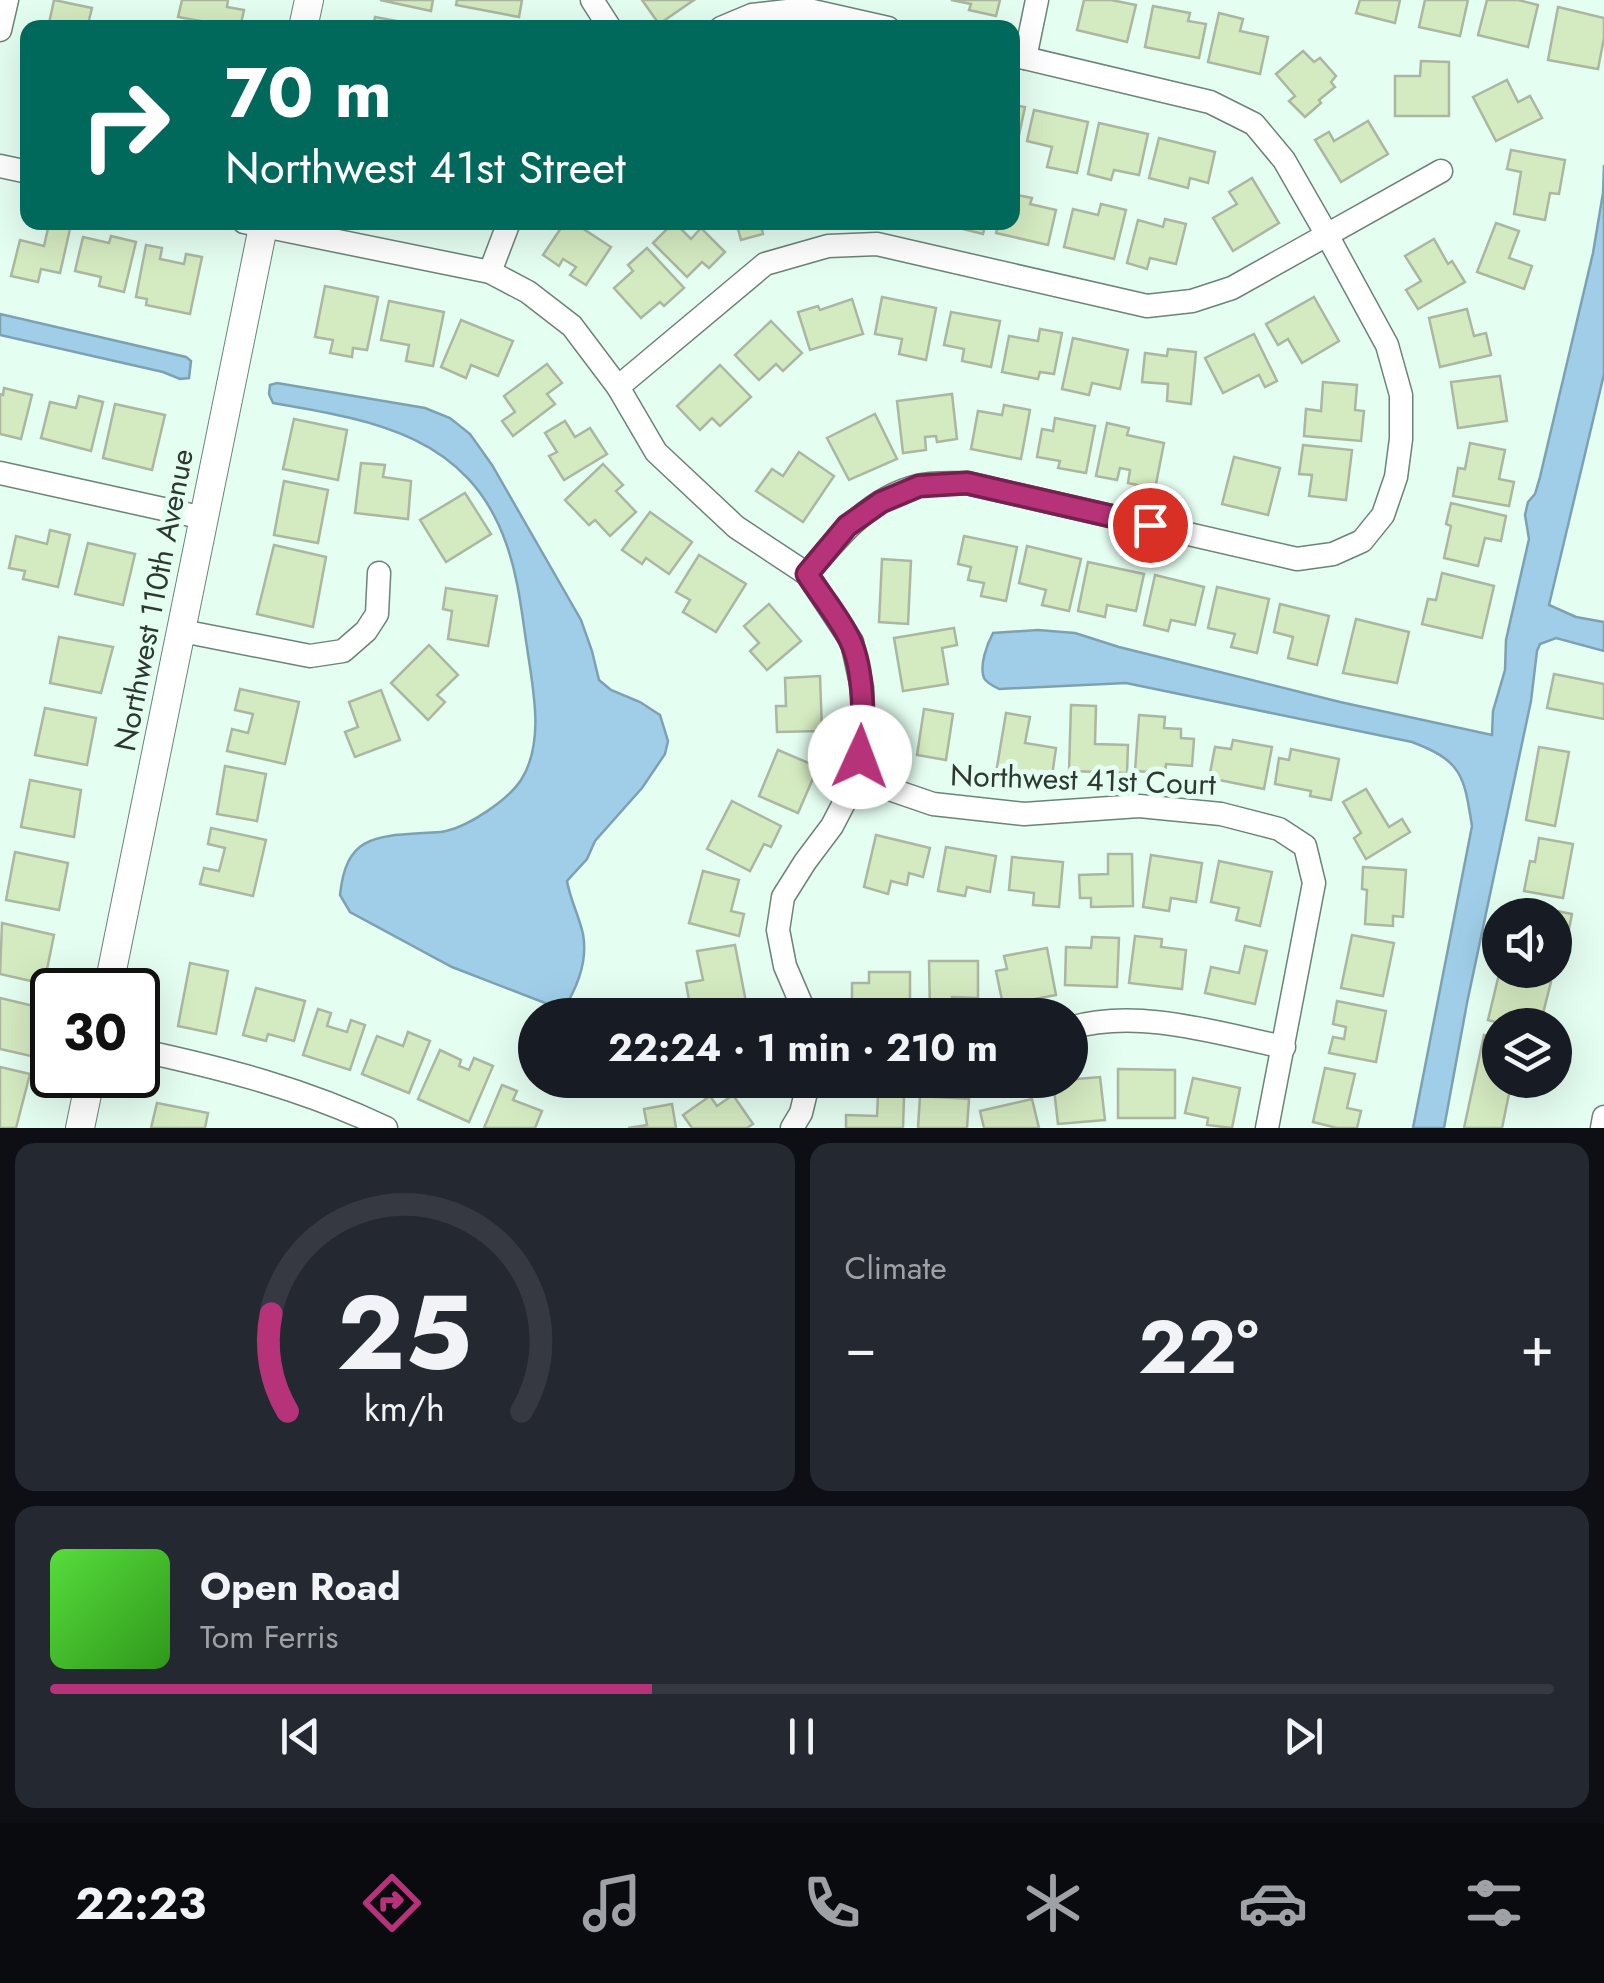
<!DOCTYPE html>
<html lang="en">
<head>
<meta charset="utf-8">
<style>
  body { margin:0; font-family:Jost,sans-serif; background:#242831; color:#f1f3f6; height:100vh; display:flex; flex-direction:column; font-size:38px; white-space:nowrap }
  * { box-sizing:border-box; margin:0 }
  p { font-size:32px; color:#9ea1a6 }
  .icon { flex:none; width:55px; height:55px; fill:none; stroke:currentColor; stroke-width:2; stroke-linecap:round; stroke-linejoin:round }
  .map { position:relative; height:1128px; overflow:hidden }
  .details { display:flex; flex-direction:column; gap:15px; padding:15px; background:#0d0f14; flex:1 }
  .details>* { flex:none }
  .guide { position:absolute; left:20px; top:20px; width:1000px; height:210px; border-radius:20px; box-shadow:0 10px 40px #0002; background:#00695c; color:#fff; overflow:hidden }
  .fabs { position:absolute; left:1482px; top:898px; display:grid; gap:20px }
  .fabs a { display:grid; place-items:center; width:90px; height:90px; border-radius:50%; background:#171b24; box-shadow:0 10px 40px #0002; font-size:50px }
  .speed { position:absolute; left:30px; top:968px; display:flex; gap:20px; font-size:50px; font-weight:700; text-align:center }
  .speed>* { display:grid; place-content:center; width:130px; height:130px; border-radius:50%; background:#171b24; box-shadow:0 10px 40px #0002; line-height:1 }
  .speed .limit { border:5px solid #111; border-radius:15px; background:#fff; color:#111 }
  .pin { position:absolute; display:grid; place-items:center; width:85px; height:85px; color:#fff; margin:-42px; border:5px solid #fff; border-radius:50%; box-shadow:0 2px 10px #0007 }
  .me { position:absolute; width:110px; margin:-55px; rotate:2deg; stroke-linejoin:round; filter:drop-shadow(0 0 8px #0008) }
  .turn { display:flex; align-items:center; gap:35px; height:210px; padding:0 40px; font-size:45px }
  .turn .icon { width:130px; height:130px; stroke-width:2.5 }
  .turn b { display:block; font-size:70px; line-height:85px }
  .big { font-size:75px; font-weight:700; line-height:1.1 }
  .details .tile { flex:1; display:flex; flex-direction:column; justify-content:center; gap:15px; min-width:0; padding:0 35px; border-radius:20px; background:#242831 }
  .details .dial { align-items:center; gap:0 }
  .dial svg { height:260px; overflow:visible; fill:none; stroke:#363941; stroke-width:7; stroke-linecap:round; text-anchor:middle }
  .dial text { fill:#f1f3f6; stroke:none }
  .song { display:flex; align-items:center; gap:30px }
  .cover { width:120px; height:120px; border-radius:15px; background:linear-gradient(135deg,hsl(110 70% 55%),hsl(110 70% 35%)) }
  .played { height:10px; border-radius:5px; background:linear-gradient(90deg,#b63279 40%,#363941 40%) }
  .keys { display:flex; justify-content:space-around; direction:ltr }
  .heat { display:flex; justify-content:space-between; align-items:center; font-size:55px; direction:ltr }
  .details .tiles { flex:1; display:grid; gap:15px; grid-template-columns:1fr 1fr }
  .tile:last-child { grid-column:span 2 }
  .trip { position:absolute; left:518px; top:998px; width:570px; height:100px; border-radius:50px; background:#171b24; box-shadow:0 10px 40px #0002; font-weight:700; line-height:100px; text-align:center }
  .menu { display:flex; height:160px; justify-content:space-around; align-items:center; background:#090b0e; color:#9ea1a6 }
  .menu .icon { width:70px; height:70px }
  .menu .active { color:#b63279 }
  .menu b { font-size:45px; color:#f1f3f6 }
  .map>svg:first-child { display:block }
</style>
</head>
<body>
<div class="map">
<svg width="1604" height="1128" viewBox="0 0 1604 1128">
  <rect width="100%" height="100%" fill="#e4fef1"/>
  <g fill="#a0cee8" stroke="#7ea1b2" stroke-width="2.5">
    <path d="M1604,165V374L1549,605L1576,617L1604,622V651L1556,638L1540,644L1537,651L1531,701L1467,1003L1444,1128H1413L1472,826C1464,775 1462,761 1412,742L1126,683L999,689C995,687 986,682 984,678C979,666 987,644 993,633L1038,630L1075,633L1119,647L1340,702L1492,735L1493,711L1505,670L1506,640L1529,539L1525,515L1528,502L1535,494L1540,477L1593,253L1603,193Z"/>
    <path d="M0,314L186,357L191,361L189,378L180,379L163,372L0,335Z"/>
    <path d="M277,383L425,408L450,418L470,434L492,465L581,620L592,651L599,680L611,690L640,702L660,715L668,741L665,754L642,788L595,841L587,859L567,881C570,899 579,916 583,934C588,961 577,988 563,1010L452,967L350,912L340,895C346,837 373,836 424,833C431,832 439,833 446,831C469,826 508,800 521,780C544,744 534,694 528,654C522,616 519,579 506,543C468,435 372,420 273,403L269,394L270,385Z"/>
  </g>
  <g fill="#d4eac0" stroke="#acb7a2" stroke-width="2.5">
    <path d="M54,0L92,8L87,28H48Z"/>
    <path d="M182,0H228L227,7L244,10L240,28L178,17Z"/>
    <path d="M380,0H433L431,11Z"/>
    <path d="M457,0H522L519,17L456,5Z"/>
    <path d="M642,0H694L659,24Z"/>
    <path d="M951,0H1000L996,16L969,10L971,4Z"/>
    <path d="M1084,0H1111L1136,5L1127,42L1077,30Z"/>
    <path d="M1360,0H1400L1395,23L1356,13Z"/>
    <path d="M1425,0H1468L1460,36L1419,27Z"/>
    <path d="M1487,0H1518L1538,5L1528,47L1478,35Z"/>
    <path d="M1153,6L1190,13L1188,21L1206,24L1199,58L1145,47Z"/>
    <path d="M1558,7L1604,18V38L1598,69L1548,60Z"/>
    <path d="M1219,13L1243,19L1240,31L1268,37L1260,74L1208,62Z"/>
    <path d="M375,17L429,27V28H373Z"/>
    <path d="M1303,51L1314,62L1320,58L1336,76L1331,82L1335,87L1319,100L1321,103L1305,117L1289,101L1295,96L1276,74Z"/>
    <path d="M1421,61L1449,62V116H1395V76H1420Z"/>
    <path d="M1507,80L1518,102L1530,96L1542,118L1496,141L1473,97Z"/>
    <path d="M1012,105L1025,107L1015,154L1012,153Z"/>
    <path d="M1034,110L1088,122L1077,173L1047,167L1052,147L1027,141Z"/>
    <path d="M1368,121L1388,154L1341,182L1315,140L1329,132L1334,141Z"/>
    <path d="M1099,123L1148,134L1139,175L1114,170L1111,180L1088,174Z"/>
    <path d="M1159,138L1215,152L1208,183L1190,178L1188,188L1149,178Z"/>
    <path d="M1511,150L1565,160L1559,194L1550,193L1545,220L1514,214L1521,172L1507,169Z"/>
    <path d="M1252,178L1279,223L1233,251L1213,218L1237,204L1229,192Z"/>
    <path d="M1012,194L1032,198L1030,204L1056,210L1048,245L996,233L999,222H1012Z"/>
    <path d="M1101,204L1126,210L1114,259L1064,247L1073,209L1098,215Z"/>
    <path d="M1165,219L1186,224L1176,264L1150,258L1147,269L1127,263L1138,220L1163,227Z"/>
    <path d="M565,222H589L585,230L611,247L586,285L570,275L576,267L563,259L559,266L543,255Z"/>
    <path d="M674,222L691,239L701,228L725,252L709,268L702,262L687,277L653,243Z"/>
    <path d="M736,222H760L763,234L741,240Z"/>
    <path d="M935,222H986L983,234Z"/>
    <path d="M1496,223L1519,231L1509,258L1532,266L1524,289L1477,272Z"/>
    <path d="M49,224L70,229L60,273L41,269L38,282L11,276L20,240L44,246Z"/>
    <path d="M111,236L136,242L124,292L99,286L101,277L75,271L83,237L109,243Z"/>
    <path d="M1434,239L1448,264L1452,261L1465,282L1418,309L1406,290L1421,281L1405,256Z"/>
    <path d="M146,245L162,248L160,259L184,264L186,254L202,257L190,314L146,305L147,299L136,297Z"/>
    <path d="M647,248L684,288L664,306L660,302L641,318L614,288L633,271L628,265Z"/>
    <path d="M325,286L378,297L367,350L353,348L352,357L330,353L333,340L315,337Z"/>
    <path d="M882,297L936,308L926,360L899,354L902,339L875,334Z"/>
    <path d="M1314,297L1339,341L1302,363L1288,339L1278,345L1266,324Z"/>
    <path d="M852,299L863,334L810,350L798,312L818,306L820,310Z"/>
    <path d="M389,301L444,312L433,366L406,361L409,345L381,340Z"/>
    <path d="M1467,309L1474,336L1486,333L1491,355L1440,367L1429,318Z"/>
    <path d="M951,312L1000,321L991,367L962,361L964,349L944,345Z"/>
    <path d="M461,320L513,341L498,376L471,365L466,378L441,367Z"/>
    <path d="M771,321L802,353L783,371L776,364L759,380L735,355Z"/>
    <path d="M1040,329L1062,333L1054,374L1040,372L1038,379L1002,372L1009,336L1038,341Z"/>
    <path d="M1254,334L1277,381L1265,387L1259,375L1223,393L1205,358Z"/>
    <path d="M1073,338L1128,350L1120,389L1092,383L1089,395L1062,389Z"/>
    <path d="M1168,349L1196,352L1191,404L1167,401L1168,384L1142,382L1145,353L1167,356Z"/>
    <path d="M547,364L562,383L547,394L555,404L513,436L502,421L515,412L504,396Z"/>
    <path d="M720,365L751,397L720,426L712,418L700,430L677,406Z"/>
    <path d="M1500,376L1507,421L1458,428L1451,382Z"/>
    <path d="M1323,382L1357,385L1355,410L1364,411L1361,441L1304,436L1306,409L1321,411Z"/>
    <path d="M4,388L32,395L21,439L0,434V394L3,395Z"/>
    <path d="M952,394L957,439L937,442L936,436L925,437L926,450L903,453L897,401Z"/>
    <path d="M79,396L103,402L91,451L41,438L50,402L76,408Z"/>
    <path d="M115,404L165,415L152,470L103,458Z"/>
    <path d="M1004,405L1030,410L1021,459L971,449L978,411L1002,415Z"/>
    <path d="M875,414L897,459L849,480L827,438Z"/>
    <path d="M1055,418L1095,426L1086,473L1058,468L1060,461L1037,457L1042,429L1053,431Z"/>
    <path d="M294,419L347,430L338,480L283,469Z"/>
    <path d="M565,421L575,437L590,428L607,454L564,480L549,456L557,452L545,433Z"/>
    <path d="M1107,423L1129,428L1127,435L1164,443L1155,489L1128,483L1130,470L1120,468L1117,480L1096,476Z"/>
    <path d="M1470,443L1505,450L1499,479L1514,482L1509,506L1453,496L1458,468L1465,469Z"/>
    <path d="M1303,445L1352,450L1346,500L1309,496L1312,475L1299,474Z"/>
    <path d="M799,452L834,476L803,522L756,491L772,469L783,476Z"/>
    <path d="M1234,457L1280,468L1268,515L1222,504Z"/>
    <path d="M361,463L385,465L383,477L411,481L408,519L355,513Z"/>
    <path d="M603,464L623,485L616,491L636,512L610,536L595,520L589,525L565,500Z"/>
    <path d="M284,481L328,490L318,543L274,535Z"/>
    <path d="M465,493L491,534L446,562L420,520Z"/>
    <path d="M1451,503L1506,516L1501,541L1485,538L1478,566L1444,558L1451,526L1446,524Z"/>
    <path d="M650,512L692,542L669,574L646,558L642,564L622,550Z"/>
    <path d="M50,530L70,535L58,587L23,579L25,571L9,568L16,536L47,544Z"/>
    <path d="M964,536L1017,547L1006,601L981,596L984,583L968,580L971,567L958,564Z"/>
    <path d="M88,543L135,554L123,605L75,594Z"/>
    <path d="M274,545L326,557L313,627L257,614Z"/>
    <path d="M1027,546L1081,559L1069,611L1042,605L1046,590L1019,583Z"/>
    <path d="M699,555L746,584L716,632L683,612L690,600L676,592Z"/>
    <path d="M882,559L911,561L908,624L879,622Z"/>
    <path d="M1088,562L1144,574L1136,611L1107,605L1105,617L1078,611Z"/>
    <path d="M1442,573L1494,586L1482,638L1422,624L1428,599L1436,600Z"/>
    <path d="M1155,575L1204,587L1195,625L1171,620L1168,631L1144,625Z"/>
    <path d="M1217,587L1269,599L1257,653L1231,647L1235,634L1208,628Z"/>
    <path d="M446,588L497,596L488,646L448,639L452,611L443,609Z"/>
    <path d="M769,604L801,641L767,670L750,651L759,643L744,626Z"/>
    <path d="M1280,604L1329,616L1317,665L1288,658L1293,637L1274,632Z"/>
    <path d="M1356,619L1409,632L1397,683L1343,673Z"/>
    <path d="M954,628L957,645L942,648L948,684L903,691L894,638Z"/>
    <path d="M59,637L113,647L101,693L50,683Z"/>
    <path d="M429,645L458,675L437,695L445,702L428,720L391,683Z"/>
    <path d="M1554,674L1604,684V719L1547,708Z"/>
    <path d="M820,676L822,731L777,732L776,706H786L785,678Z"/>
    <path d="M240,689L299,702L285,764L227,751L232,729L248,733L253,714L235,710Z"/>
    <path d="M381,690L400,740L355,757L345,732L358,727L349,702Z"/>
    <path d="M1071,705L1096,706L1095,744L1128,745L1127,773L1069,771Z"/>
    <path d="M45,708L96,718L87,765L35,755Z"/>
    <path d="M924,709L953,714L946,760L917,755Z"/>
    <path d="M1006,713L1030,717L1025,743L1056,748L1052,776L997,767Z"/>
    <path d="M1139,715L1165,717L1164,728L1181,729V738L1194,739L1192,766L1166,764L1165,773L1135,771Z"/>
    <path d="M1233,740L1272,747L1264,789L1209,778L1215,747L1231,749Z"/>
    <path d="M1539,747L1569,752L1555,826L1526,820Z"/>
    <path d="M1291,749L1339,759L1331,800L1310,796L1311,791L1275,784L1279,758L1289,760Z"/>
    <path d="M778,750L818,767L798,813L759,796Z"/>
    <path d="M225,766L266,774L257,821L217,814Z"/>
    <path d="M30,780L81,790L74,837L21,827Z"/>
    <path d="M1366,789L1389,827L1402,819L1410,832L1366,859L1354,838L1361,833L1343,802Z"/>
    <path d="M732,801L781,826L771,847L764,844L750,871L707,849Z"/>
    <path d="M211,828L266,840L253,896L200,884L204,868L219,871L225,848L208,844Z"/>
    <path d="M876,835L930,848L923,877L909,873L907,885L891,881L888,894L864,887Z"/>
    <path d="M1539,838L1573,844L1563,898L1524,891L1530,861L1535,862Z"/>
    <path d="M946,847L996,856L990,892L967,887L965,896L938,891Z"/>
    <path d="M15,852L68,863L59,910L6,900Z"/>
    <path d="M1108,854H1132L1133,906L1091,907V898H1080L1079,875L1108,874Z"/>
    <path d="M1151,855L1202,863L1196,902L1171,898L1169,911L1143,907Z"/>
    <path d="M1012,857L1063,862L1059,907L1033,905L1034,893L1009,890Z"/>
    <path d="M1219,861L1272,872L1260,926L1236,920L1239,908L1211,902Z"/>
    <path d="M1363,867L1406,870L1403,917L1393,916V926L1365,924L1367,890L1362,889Z"/>
    <path d="M703,871L739,880L731,911L744,914L739,936L689,923Z"/>
    <path d="M1516,903L1572,914L1561,968L1555,967V915H1514Z"/>
    <path d="M2,923L54,935L44,984L0,974Z"/>
    <path d="M1352,935L1394,943L1383,996L1341,988Z"/>
    <path d="M1135,936L1162,939L1161,947L1186,950L1182,989L1129,983Z"/>
    <path d="M1092,937L1119,938L1117,987L1065,985L1066,947L1091,948Z"/>
    <path d="M735,945L746,1002L691,1012L686,983L703,980L697,951Z"/>
    <path d="M1245,946L1267,951L1255,1004L1205,993L1211,967L1239,973Z"/>
    <path d="M1047,948L1056,995L1003,1005L996,971L1007,969L1004,956Z"/>
    <path d="M929,961H978V998L952,997V1011H930Z"/>
    <path d="M190,963L228,971L216,1034L178,1026Z"/>
    <path d="M1500,970L1551,982L1540,1025H1507L1488,1020Z"/>
    <path d="M869,972H910V1015H852V983H869Z"/>
    <path d="M256,988L305,1001L294,1041L268,1034L266,1041L243,1035Z"/>
    <path d="M0,998L42,1008L31,1056L0,1049Z"/>
    <path d="M1337,1001L1386,1011L1376,1062L1329,1053L1333,1037L1344,1039L1346,1027L1333,1024Z"/>
    <path d="M318,1009L331,1013L327,1026L347,1032L351,1020L365,1025L350,1070L303,1055Z"/>
    <path d="M408,1032L430,1041L409,1093L362,1074L377,1036L403,1046Z"/>
    <path d="M1484,1035L1500,1038V1080H1510L1508,1089H1510L1502,1128H1464Z"/>
    <path d="M440,1050L461,1060L459,1066L469,1070L474,1058L493,1066L469,1122L418,1099Z"/>
    <path d="M0,1067L30,1074L16,1128H0Z"/>
    <path d="M1325,1068L1355,1074L1347,1108L1361,1111L1357,1128H1337L1313,1122Z"/>
    <path d="M1118,1069L1175,1070V1118H1118Z"/>
    <path d="M1100,1077L1105,1120L1058,1124L1053,1081Z"/>
    <path d="M1193,1078L1240,1088L1232,1128L1207,1125L1208,1118L1185,1113Z"/>
    <path d="M502,1085L517,1091L513,1100L542,1111L535,1128H484Z"/>
    <path d="M733,1095L753,1124L747,1128H692L683,1115L710,1096L717,1106Z"/>
    <path d="M878,1095L904,1097L903,1128H846V1115L877,1116Z"/>
    <path d="M920,1096L969,1099L967,1128H918Z"/>
    <path d="M1032,1099L1039,1128H984L980,1111Z"/>
    <path d="M157,1103L208,1113L205,1128H151Z"/>
    <path d="M672,1104L676,1128H628L647,1125L644,1109Z"/>
  </g>
  <g fill="none" stroke-linecap="round" stroke-linejoin="round">
    <defs>
      <g id="minor">
        <path d="M592,0L610,28"/>
        <path d="M721,28L752,15L804,9L888,28"/>
        <path d="M0,30L7,0"/>
        <path d="M1025,58L1037,0"/>
        <path d="M0,166L28,172"/>
        <path d="M244,222L490,272L528,292L572,326L618,387L656,452L736,527L807,574L852,642L862,688L864,735L857,778L832,826L805,862L783,897L778,930L785,966L806,1015"/>
        <path d="M490,272L509,222"/>
        <path d="M618,387L765,264L828,246L877,244L1147,306L1192,301L1232,288L1441,171"/>
        <path d="M0,473L204,518"/>
        <path d="M807,574C838,537 869,498 918,486C933,482 951,484 967,483L1297,559L1333,554L1362,541L1383,515L1396,477L1401,439V395L1387,345L1327,235L1284,160L1254,124L1210,102L1012,55"/>
        <path d="M182,631L310,656L343,651L366,631L377,614L379,573"/>
        <path d="M857,778L933,804L1024,814L1139,806L1221,814L1279,829L1305,846L1314,883L1267,1128"/>
        <path d="M1070,1028C1139,1008 1216,1033 1284,1047"/>
        <path d="M138,1050C226,1069 304,1089 386,1128"/>
        <path d="M792,1128L801,1113L809,1080"/>
        <path d="M1602,1128L1604,1117"/>
      </g>
      <g id="tertiary">
        <path d="M303,28L309,0"/>
        <path d="M108,990L264,222"/>
        <path d="M80,1128L91,1075"/>
      </g>
    </defs>
    <use href="#minor" stroke="#6c8378" stroke-width="25"/>
    <use href="#tertiary" stroke="#6c8378" stroke-width="30"/>
    <use href="#minor" stroke="#fff" stroke-width="22"/>
    <use href="#tertiary" stroke="#fff" stroke-width="28"/>
  </g>
  <g fill="none" stroke-linecap="round" stroke-linejoin="round">
    <defs>
      <path id="route" d="M860,757C865,725 864,669 850,640C839,617 821,596 807,574L847,526L881,502L919,486L967,483L1150,525"/>
    </defs>
    <use href="#route" stroke="#76204f" stroke-width="25"/>
    <use href="#route" stroke="#b63279" stroke-width="18"/>
  </g>
  <g text-anchor="middle" stroke-width="10" stroke-linejoin="round" paint-order="stroke">
    <g font-size="30" fill="#2e3833" stroke="#e4fef1">
      <text transform="translate(154 600) rotate(-79)" y="10">Northwest 110th Avenue</text>
      <text transform="translate(1083 780) rotate(2)" y="10">Northwest 41st Court</text>
    </g>
  </g>
</svg>
<div class="fabs">
<a><svg class="icon" aria-label="sound" viewBox="0 0 24 24"><path d="M4 9h4l5-4v14l-5-4H4zM17 9q2 3 0 6"/></svg></a>
<a><svg class="icon" aria-label="layers" viewBox="0 0 24 24"><path d="M12 4l9 5-9 5-9-5zM3 14l9 5 9-5"/></svg></a>
</div>
<div class="speed"><div class="limit">30</div></div>
<div class="pin" style="left:1150px;top:525px;background:#d93025"><svg class="icon" aria-label="arrive" viewBox="0 0 24 24"><path d="M6 21V4h12l-3 4 3 4H6"/></svg></div>
<svg class="me" style="left:860px;top:757px" viewBox="-20 -20 40 40"><circle r="19" fill="#fff"/><path d="M0-13L10 11 0 6-10 11z" fill="#b63279"/></svg>
<div class="trip">22:24 · 1 min · 210 m</div>
<div class="guide">
<div class="turn"><svg class="icon" aria-label="right" viewBox="0 0 24 24"><path d="M7 20v-9h11M14 6l5 5-5 5"/></svg><div><b>70 m</b>Northwest 41st Street</div></div>
</div>
</div>
<section class="details">
<div class="tiles">
<div class="tile dial"><svg viewBox="0 0 100 80">
<path d="M14 69A42 42 0 1 1 86 69"/>
<path d="M14 69A42 42 0 0 1 9 39" stroke="#b63279"/>
<text x="50" y="56" font-size="32" font-weight="700">25</text>
<text x="50" y="72" font-size="11">km/h</text>
</svg></div>
<div class="tile"><p>Climate</p>
<div class="heat"><a>−</a><b class="big">22°</b><a>+</a></div>
</div>
<div class="tile">
<div class="song"><i class="cover"></i><div><b>Open Road</b><p>Tom Ferris</p></div></div>
<div class="played"></div>
<div class="keys"><svg class="icon" aria-label="previous" viewBox="0 0 24 24"><path d="M18 5L8 12l10 7zM5 5v14"/></svg><svg class="icon" aria-label="pause" viewBox="0 0 24 24"><path d="M8 5v14M16 5v14"/></svg><svg class="icon" aria-label="next" viewBox="0 0 24 24"><path d="M6 5l10 7-10 7zM19 5v14"/></svg></div>
</div>
</div>
</section>
<nav class="menu">
<b>22:23</b>
<svg class="icon active" aria-label="directions" viewBox="0 0 24 24"><path d="M12 3l9 9-9 9-9-9zM9 14v-3h6M13 9l2 2-2 2"/></svg>
<svg class="icon" aria-label="music" viewBox="0 0 24 24"><path d="M9 18V5l10-2v13"/><circle cx="6" cy="18" r="3"/><circle cx="16" cy="16" r="3"/></svg>
<svg class="icon" aria-label="phone" viewBox="0 0 24 24"><path d="M5 4h4l2 5-3 2q2 4 5 5l2-3 5 2v4C11 20 4 13 5 4z"/></svg>
<svg class="icon" aria-label="climate" viewBox="0 0 24 24"><path d="M12 3v18M4 7l16 10M4 17L20 7"/></svg>
<svg class="icon" aria-label="car" viewBox="0 0 24 24"><path d="M5 17H2v-5l4-1 3-4h7l3 4 3 1v5h-3M9 17h6M6 11h13"/><circle cx="7" cy="17" r="2"/><circle cx="17" cy="17" r="2"/></svg>
<svg class="icon" aria-label="filters" viewBox="0 0 24 24"><path d="M4 7h16M4 17h16"/><circle cx="9" cy="7" r="2"/><circle cx="15" cy="17" r="2"/></svg>
</nav>
</body>
</html>
